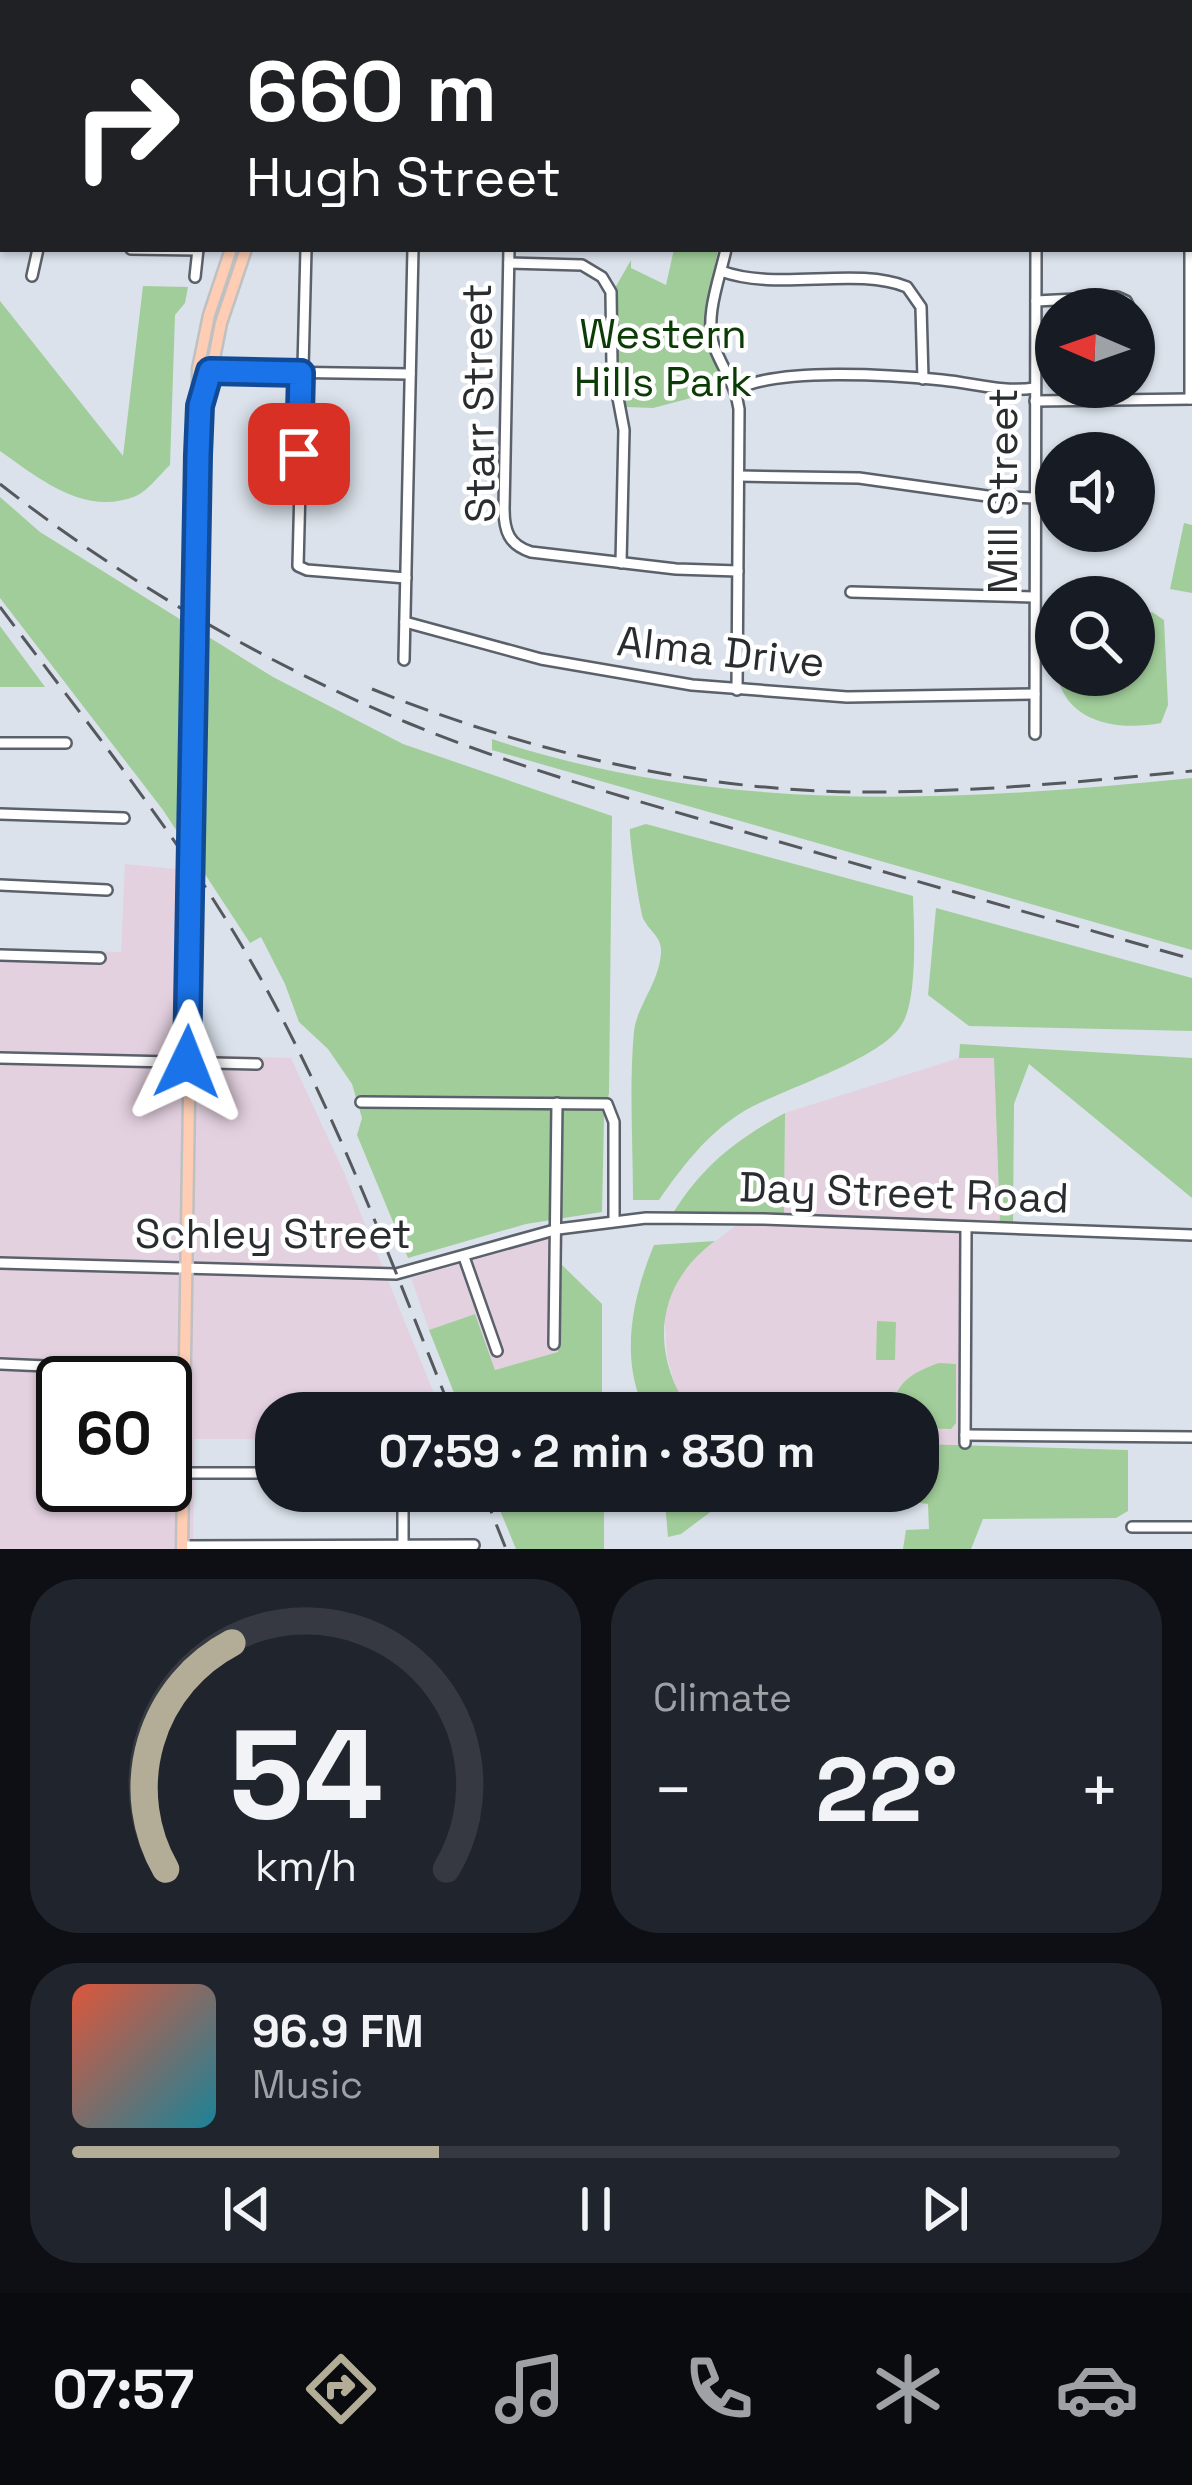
<!DOCTYPE html>
<html lang="en">
<head>
<meta charset="utf-8">
<style>
  body { margin:0; font-family:"Space Grotesk",sans-serif; background:#20242c; color:#f1f3f6; height:100vh; display:flex; flex-direction:column; font-size:45px; white-space:nowrap }
  * { box-sizing:border-box; margin:0 }
  p { font-size:39px; color:#9ea1a6 }
  .icon { flex:none; width:66px; height:66px; fill:none; stroke:currentColor; stroke-width:2; stroke-linecap:round; stroke-linejoin:round }
  .map { position:relative; height:1549px; overflow:hidden }
  .sheet { display:flex; flex-direction:column; gap:30px; padding:30px; background:#0d0f14; flex:1 }
  .sheet>* { flex:none }
  .banner { position:absolute; left:0px; top:0px; width:1194px; height:252px; box-shadow:0 3px 9px #0004; background:#202124; color:#fff; overflow:hidden }
  .needle { width:78px; rotate:272deg }
  .controls { position:absolute; left:1035px; top:288px; display:grid; gap:24px }
  .controls a { display:grid; place-items:center; width:120px; height:120px; border-radius:50%; background:#171b24; box-shadow:0 3px 9px #0004; font-size:60px }
  .speed { position:absolute; left:36px; top:1356px; display:flex; gap:24px; font-size:60px; font-weight:700; text-align:center }
  .speed>* { display:grid; place-content:center; width:156px; height:156px; border-radius:50%; background:#171b24; box-shadow:0 3px 9px #0004; line-height:1 }
  .speed .limit { border:6px solid #111; border-radius:18px; background:#fff; color:#111 }
  .pin { position:absolute; display:grid; place-items:center; width:102px; height:102px; color:#fff; margin:-51px; border-radius:24px; box-shadow:0 6px 18px #0006 }
  .me { position:absolute; width:132px; margin:-66px; rotate:2deg; stroke-linejoin:round; filter:drop-shadow(0 0 9px #0008) }
  .turn { display:flex; align-items:center; gap:42px; height:252px; padding:0 48px; font-size:54px }
  .turn .icon { width:156px; height:156px; stroke-width:2.5 }
  .turn b { display:block; font-size:84px; line-height:102px }
  .big { font-size:90px; font-weight:700; line-height:1.1 }
  .sheet .widget { flex:1; display:flex; flex-direction:column; justify-content:center; gap:18px; min-width:0; padding:0 42px; border-radius:48px; background:#20242c }
  .sheet .dial { align-items:center; gap:0 }
  .dial svg { height:312px; overflow:visible; fill:none; stroke:#363941; stroke-width:7; stroke-linecap:round; text-anchor:middle }
  .dial text { fill:#f1f3f6; stroke:none }
  .song { display:flex; align-items:center; gap:36px }
  .cover { width:144px; height:144px; border-radius:18px; background:linear-gradient(135deg,hsl(10 70% 55%),hsl(190 70% 35%)) }
  .played { height:12px; border-radius:6px; background:linear-gradient(90deg,#b3ad98 35%,#363941 35%) }
  .keys { display:flex; justify-content:space-around; direction:ltr }
  .heat { display:flex; justify-content:space-between; align-items:center; font-size:66px; direction:ltr }
  .sheet .tiles { flex:1; display:grid; gap:30px; grid-template-columns:1fr 1fr }
  .widget:last-child { grid-column:span 2 }
  .trip { position:absolute; left:255px; top:1392px; width:684px; height:120px; border-radius:48px; background:#171b24; box-shadow:0 3px 9px #0004; font-weight:700; line-height:120px; text-align:center }
  .tab-bar { display:flex; height:192px; justify-content:space-around; align-items:center; background:#090b0e; color:#9ea1a6 }
  .tab-bar .icon { width:84px; height:84px }
  .tab-bar .selected { color:#b3ad98 }
  .tab-bar b { font-size:54px; color:#f1f3f6 }
  .map>svg:first-child { display:block }
</style>
</head>
<body>
<div class="map">
<svg width="1192" height="1549" viewBox="0 0 1192 1549">
  <rect width="100%" height="100%" fill="#dbe2eb"/>
  <g fill="#e4d1e0" fill-rule="evenodd">
    <path d="M125,864L177,869L173,1054L291,1058L343,1170L442,1413H276V1439H194L193,1549H0V949L121,952ZM63,1383H165V1485H63Z"/>
    <path d="M994,1057L1000,1223L970,1224L971,1446L918,1444V1413H691L677,1392L667,1356L664,1306L690,1260L753,1213H784L785,1113L959,1058Z"/>
    <path d="M563,1234L558,1352L495,1370L475,1314L429,1330L411,1278Z"/>
  </g>
  <path fill="#ead0d5" d="M388,0H602L387,3Z"/>
  <g fill="#a1cd9a">
    <path d="M674,249H718C708,309 696,331 729,388L653,408L626,407L616,364L615,288L631,260V268L666,285Z"/>
    <path d="M143,286L188,287L185,303L175,315L170,465C160,474 148,491 136,496C85,517 40,479 0,451V301L123,456Z"/>
    <path d="M0,497L40,532L273,677L403,744L612,816L609,1093L604,1118L602,1212L526,1224L408,1258L357,1135L362,1118L352,1084L328,1049L299,1022L285,984L261,937L250,943L163,810L0,598Z"/>
    <path d="M1184,523L1192,525V593L1170,589Z"/>
    <path d="M1152,612L1164,620L1168,705L1161,723C1120,731 1067,724 1057,675H1134V615Z"/>
    <path d="M0,626L45,687H0Z"/>
    <path d="M492,739C719,815 958,802 1192,778V950L492,750Z"/>
    <path d="M646,824L913,896C914,926 918,999 902,1024C882,1060 778,1090 741,1113C706,1135 682,1167 659,1200H633C633,1144 629,1086 634,1031C637,1006 660,981 661,952C662,937 650,932 644,920C640,914 629,836 630,829Z"/>
    <path d="M936,908L1192,978V1031L969,1026L928,995Z"/>
    <path d="M960,1044L1192,1058V1198L1029,1064L1014,1104L1013,1223H1000L994,1058H959Z"/>
    <path d="M785,1113L784,1214L673,1213C702,1166 737,1139 785,1113Z"/>
    <path d="M715,1241C655,1285 649,1352 691,1413H646C619,1360 632,1298 654,1245Z"/>
    <path d="M562,1265L602,1304V1407L597,1413H462L429,1330L475,1314L495,1370L558,1352Z"/>
    <path d="M877,1321L896,1322L895,1360H876Z"/>
    <path d="M939,1363L956,1364V1423L951,1429L918,1428V1413H890C896,1382 911,1373 939,1363Z"/>
    <path d="M918,1444L1128,1450V1511L1116,1518L983,1519L971,1549H903L906,1530L929,1529L928,1504L904,1501L887,1491H918Z"/>
    <path d="M492,1491H604V1549H516Z"/>
    <path d="M664,1491H750L717,1507L681,1534L668,1537Z"/>
  </g>
  <g fill="none" stroke-linecap="round" stroke-linejoin="round">
    <defs>
      <g id="minor">
        <path d="M1143,0L1145,3"/>
        <path d="M201,1L213,0"/>
        <path d="M84,3V0"/>
        <path d="M307,3L308,0"/>
        <path d="M406,3L407,0"/>
        <path d="M613,3H672"/>
        <path d="M821,3V0"/>
        <path d="M1038,3V0"/>
        <path d="M0,20H3"/>
        <path d="M1191,64L1192,65"/>
        <path d="M1191,93H1192"/>
        <path d="M0,119H3"/>
        <path d="M1191,177H1192"/>
        <path d="M131,249L198,250"/>
        <path d="M306,249L298,566L307,570L406,578"/>
        <path d="M509,249L504,509C504,531 509,545 531,552L676,569L738,571"/>
        <path d="M726,249C720,278 704,316 714,346C722,368 736,385 739,409L737,690"/>
        <path d="M1190,249V399"/>
        <path d="M509,263L582,265L602,277L611,292L612,366L624,430L621,563"/>
        <path d="M721,271C778,292 855,266 907,287L921,307L923,379"/>
        <path d="M32,276L38,249"/>
        <path d="M195,277L198,249"/>
        <path d="M1036,301L1117,297L1126,301L1130,309"/>
        <path d="M210,371L410,374"/>
        <path d="M736,390C777,367 893,375 942,380C974,383 1002,393 1035,388"/>
        <path d="M1035,401L1192,399"/>
        <path d="M739,476L859,478L987,496L1035,498"/>
        <path d="M851,592L1034,597"/>
        <path d="M405,622L541,659L692,685L847,697L1035,694"/>
        <path d="M404,660L413,249"/>
        <path d="M1035,734L1036,249"/>
        <path d="M0,743H66"/>
        <path d="M0,814L124,818"/>
        <path d="M0,885L107,890"/>
        <path d="M0,955L100,958"/>
        <path d="M0,1058L257,1064"/>
        <path d="M361,1102L607,1104L614,1122V1221"/>
        <path d="M464,1257L497,1351"/>
        <path d="M0,1263L396,1274L558,1229L646,1218L764,1219L1192,1235"/>
        <path d="M554,1344L557,1103"/>
        <path d="M0,1364L184,1372"/>
        <path d="M965,1435L1192,1437"/>
        <path d="M965,1443L966,1228"/>
        <path d="M183,1473H276"/>
        <path d="M1132,1527H1192"/>
        <path d="M182,1546L474,1545"/>
        <path d="M403,1546V1491"/>
      </g>
      <g id="major">
        <path d="M200,407L207,394L221,323L246,249"/>
        <path d="M197,572L198,369L209,315L231,249"/>
        <path d="M194,823L196,644"/>
        <path d="M182,1549L192,906"/>
      </g>
      <g id="highway">
        <path d="M348,3L349,0"/>
        <path d="M362,3L364,0"/>
      </g>
    </defs>
    <use href="#minor" stroke="#5b616a" stroke-width="14"/>
    <use href="#major" stroke="#bfc0c1" stroke-width="15"/>
    <use href="#highway" stroke="#bfc0c1" stroke-width="18"/>
    <use href="#minor" stroke="#fff" stroke-width="9"/>
    <use href="#major" stroke="#fecdb3" stroke-width="10"/>
    <use href="#highway" stroke="#feab80" stroke-width="14"/>
    <g stroke="#55595d" stroke-width="3" stroke-dasharray="24 12" stroke-linecap="butt">
      <path d="M0,484C124,581 262,662 408,723C517,768 631,799 745,832C894,875 1043,917 1192,959"/>
      <path d="M0,607C89,726 184,842 257,972C336,1112 392,1264 452,1413"/>
      <path d="M372,689C526,751 687,789 853,792C967,793 1079,782 1192,771"/>
      <path d="M483,1491L506,1549"/>
    </g>
    <defs>
      <g id="major-bridge">
        <path d="M196,644L197,572"/>
        <path d="M192,906L194,823"/>
      </g>
    </defs>
    <use href="#major-bridge" stroke="#bfc0c1" stroke-width="15" stroke-linecap="butt"/>
    <use href="#major-bridge" stroke="#fecdb3" stroke-width="10"/>
  </g>
  <g fill="none" stroke-linecap="round" stroke-linejoin="round">
    <defs>
      <path id="route" d="M187,1062L198,455L200,406L210,371L301,373L299,454"/>
    </defs>
    <use href="#route" stroke="#114b97" stroke-width="30"/>
    <use href="#route" stroke="#1a73e8" stroke-width="21"/>
  </g>
  <g text-anchor="middle" stroke-width="9" stroke-linejoin="round" paint-order="stroke">
    <g font-size="42" fill="#0c3c06" stroke="#fff">
      <text x="663" y="348">Western<tspan x="663" dy="48">Hills Park</tspan></text>
    </g>
    <g font-size="42" fill="#2a2d30" stroke="#fff">
      <text transform="translate(478 403) rotate(-91)" y="15">Starr Street</text>
      <text transform="translate(1002 491) rotate(-90)" y="15">Mill Street</text>
      <text transform="translate(721 651) rotate(6)" y="15">Alma Drive</text>
      <text transform="translate(904 1192) rotate(2)" y="15">Day Street Road</text>
      <text x="273" y="1248">Schley Street</text>
    </g>
  </g>
</svg>
<div class="controls">
<a><svg class="needle" viewBox="-14 -14 28 28"><path d="M0-13l5 13h-10z" fill="#e53935"/><path d="M0 13l5-13h-10z" fill="#9ea1a6"/></svg></a>
<a><svg class="icon" aria-label="sound" viewBox="0 0 24 24"><path d="M4 9h4l5-4v14l-5-4H4zM17 9q2 3 0 6"/></svg></a>
<a><svg class="icon" aria-label="search" viewBox="0 0 24 24"><circle cx="10" cy="10" r="6"/><path d="M15 15l6 6"/></svg></a>
</div>
<div class="speed"><div class="limit">60</div></div>
<div class="pin" style="left:299px;top:454px;background:#d93025"><svg class="icon" aria-label="arrive" viewBox="0 0 24 24"><path d="M6 21V4h12l-3 4 3 4H6"/></svg></div>
<svg class="me" style="left:187px;top:1062px" viewBox="-20 -20 40 40"><path d="M0-17L14 15 0 8-14 15z" fill="#1a73e8" stroke="#fff" stroke-width="4"/></svg>
<div class="trip">07:59 · 2 min · 830 m</div>
<div class="banner">
<div class="turn"><svg class="icon" aria-label="right" viewBox="0 0 24 24"><path d="M7 20v-9h11M14 6l5 5-5 5"/></svg><div><b>660 m</b>Hugh Street</div></div>
</div>
</div>
<section class="sheet">
<div class="tiles">
<div class="widget dial"><svg viewBox="0 0 100 80">
<path d="M14 69A42 42 0 1 1 86 69"/>
<path d="M14 69A42 42 0 0 1 31 11" stroke="#b3ad98"/>
<text x="50" y="56" font-size="32" font-weight="700">54</text>
<text x="50" y="72" font-size="11">km/h</text>
</svg></div>
<div class="widget"><p>Climate</p>
<div class="heat"><a>−</a><b class="big">22°</b><a>+</a></div>
</div>
<div class="widget">
<div class="song"><i class="cover"></i><div><b>96.9 FM</b><p>Music</p></div></div>
<div class="played"></div>
<div class="keys"><svg class="icon" aria-label="previous" viewBox="0 0 24 24"><path d="M18 5L8 12l10 7zM5 5v14"/></svg><svg class="icon" aria-label="pause" viewBox="0 0 24 24"><path d="M8 5v14M16 5v14"/></svg><svg class="icon" aria-label="next" viewBox="0 0 24 24"><path d="M6 5l10 7-10 7zM19 5v14"/></svg></div>
</div>
</div>
</section>
<nav class="tab-bar">
<b>07:57</b>
<svg class="icon selected" aria-label="directions" viewBox="0 0 24 24"><path d="M12 3l9 9-9 9-9-9zM9 14v-3h6M13 9l2 2-2 2"/></svg>
<svg class="icon" aria-label="music" viewBox="0 0 24 24"><path d="M9 18V5l10-2v13"/><circle cx="6" cy="18" r="3"/><circle cx="16" cy="16" r="3"/></svg>
<svg class="icon" aria-label="phone" viewBox="0 0 24 24"><path d="M5 4h4l2 5-3 2q2 4 5 5l2-3 5 2v4C11 20 4 13 5 4z"/></svg>
<svg class="icon" aria-label="climate" viewBox="0 0 24 24"><path d="M12 3v18M4 7l16 10M4 17L20 7"/></svg>
<svg class="icon" aria-label="car" viewBox="0 0 24 24"><path d="M5 17H2v-5l4-1 3-4h7l3 4 3 1v5h-3M9 17h6M6 11h13"/><circle cx="7" cy="17" r="2"/><circle cx="17" cy="17" r="2"/></svg>
</nav>
</body>
</html>
